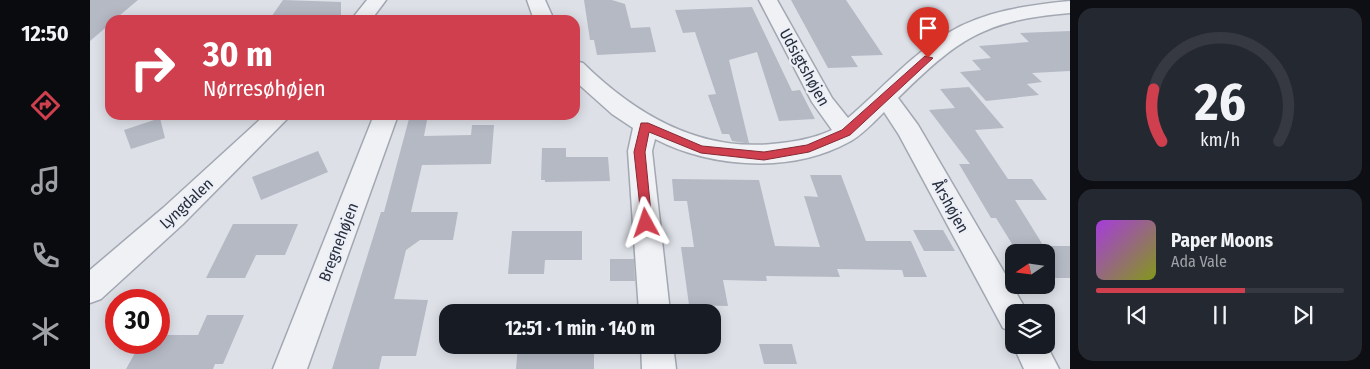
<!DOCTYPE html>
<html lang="en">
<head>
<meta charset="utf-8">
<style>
  body { margin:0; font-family:"Fira Sans Condensed",sans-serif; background:#242831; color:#f1f3f6; height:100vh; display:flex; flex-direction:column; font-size:19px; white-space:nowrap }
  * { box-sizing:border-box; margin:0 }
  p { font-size:16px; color:#9ea1a6 }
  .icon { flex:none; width:28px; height:28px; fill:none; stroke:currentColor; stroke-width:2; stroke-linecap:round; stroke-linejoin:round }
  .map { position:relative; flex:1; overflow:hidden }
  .drawer { display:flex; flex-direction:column; gap:8px; padding:8px; background:#0d0f14; width:300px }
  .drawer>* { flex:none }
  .guide { position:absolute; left:15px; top:15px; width:475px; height:105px; border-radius:15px; box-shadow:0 2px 12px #0003; background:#cf3f4e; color:#fff; overflow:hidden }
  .needle { width:32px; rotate:257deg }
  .tools { position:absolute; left:915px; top:244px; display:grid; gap:10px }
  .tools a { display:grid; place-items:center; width:50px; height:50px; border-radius:10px; background:#171b24; box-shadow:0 2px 12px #0003; font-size:25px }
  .speed { position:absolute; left:15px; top:289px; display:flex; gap:10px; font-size:25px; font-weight:700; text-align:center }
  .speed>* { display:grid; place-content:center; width:65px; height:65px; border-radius:50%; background:#171b24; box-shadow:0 2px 12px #0003; line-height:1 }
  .speed .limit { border:8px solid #d22; background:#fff; color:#111 }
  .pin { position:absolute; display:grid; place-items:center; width:42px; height:42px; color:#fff; margin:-51px -21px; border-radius:50% 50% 50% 0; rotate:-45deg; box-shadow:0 0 5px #0007 }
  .pin .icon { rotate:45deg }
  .me { position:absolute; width:55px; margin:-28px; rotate:355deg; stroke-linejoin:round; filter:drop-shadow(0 0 4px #0008) }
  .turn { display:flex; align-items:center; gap:18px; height:105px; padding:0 15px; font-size:22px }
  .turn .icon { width:65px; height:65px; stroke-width:2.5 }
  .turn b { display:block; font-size:35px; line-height:42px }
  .drawer .tile { flex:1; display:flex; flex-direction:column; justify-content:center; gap:8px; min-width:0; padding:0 18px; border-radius:15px; background:#242831 }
  .drawer .dial { align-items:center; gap:0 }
  .dial svg { height:130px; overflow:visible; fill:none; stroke:#363941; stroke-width:7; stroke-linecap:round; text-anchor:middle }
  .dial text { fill:#f1f3f6; stroke:none }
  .song { display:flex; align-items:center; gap:15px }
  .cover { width:60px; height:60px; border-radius:8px; background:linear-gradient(135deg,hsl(280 70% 55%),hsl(70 70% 35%)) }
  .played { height:5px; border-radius:2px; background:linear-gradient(90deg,#cf3f4e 60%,#363941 60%) }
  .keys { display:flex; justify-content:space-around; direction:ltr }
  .trip { position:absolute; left:349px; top:304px; width:282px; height:50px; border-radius:15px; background:#171b24; box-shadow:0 2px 12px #0003; font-weight:700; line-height:50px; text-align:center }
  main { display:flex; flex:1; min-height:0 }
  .dock { display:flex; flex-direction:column; width:90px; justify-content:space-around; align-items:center; background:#090b0e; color:#9ea1a6 }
  .dock .icon { width:35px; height:35px }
  .dock .current { color:#cf3f4e }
  .dock b { font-size:22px; color:#f1f3f6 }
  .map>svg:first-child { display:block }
</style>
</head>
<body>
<main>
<nav class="dock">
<b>12:50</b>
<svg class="icon current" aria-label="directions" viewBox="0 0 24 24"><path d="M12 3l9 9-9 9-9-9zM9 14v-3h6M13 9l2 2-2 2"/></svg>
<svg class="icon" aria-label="music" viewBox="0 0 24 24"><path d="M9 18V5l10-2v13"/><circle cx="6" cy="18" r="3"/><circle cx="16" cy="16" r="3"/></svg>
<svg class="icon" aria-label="phone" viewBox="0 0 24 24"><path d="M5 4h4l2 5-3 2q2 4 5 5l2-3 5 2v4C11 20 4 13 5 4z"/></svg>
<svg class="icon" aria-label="climate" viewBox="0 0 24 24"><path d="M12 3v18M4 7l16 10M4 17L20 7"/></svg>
</nav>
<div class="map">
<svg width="980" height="369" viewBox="0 0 980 369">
  <rect width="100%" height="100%" fill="#dde0e7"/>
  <g fill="#b4b9c4">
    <path d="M0,0H48L24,20H20V24L0,41Z"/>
    <path d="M193,0L251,2V20H179Z"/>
    <path d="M494,0H522L535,4L541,28L560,27L566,52L507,55L504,40H500Z"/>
    <path d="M701,0H756L793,55L761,56L768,67L738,68Z"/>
    <path d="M662,7L702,91L710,90L725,119L689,121L667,52L639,60L659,143H655L642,141L639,134H632L618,95L626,94L605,32L593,33L585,10Z"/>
    <path d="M980,31V71L942,73L952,82L937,84L949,95L896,101L870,72L891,70L882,60L901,58L889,46L939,42L930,33Z"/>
    <path d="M879,87L914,128L885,130L918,179H942L957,200H925L956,250V246H980V278H956V252H927L906,218H901L869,164H880L839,110L865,108L850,89Z"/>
    <path d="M320,115H338L334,136L381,135L382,125H404L401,164L332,165L321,212H368L363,240H330L316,250L304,299L338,300L326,356H292L289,369H242L291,212H294Z"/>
    <path d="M70,118L75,138L41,149L34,130Z"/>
    <path d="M452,148H476V157H518L520,181L455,182V180H451Z"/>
    <path d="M228,151L238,172L171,200L162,177Z"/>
    <path d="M720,175H751L776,241H821L837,277H814L812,270L747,269L750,277L676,276L677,281L633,280L638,306L599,305L591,247H604L597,201H584L582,179L669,180L685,246L730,247L714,196L728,197Z"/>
    <path d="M143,224H208L195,255H166L155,278H116Z"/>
    <path d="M823,230H853L865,251H834Z"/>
    <path d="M422,231H492V260H455L454,274H418Z"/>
    <path d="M520,259H544L545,281H520Z"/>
    <path d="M117,315H154L133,364H125L123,369H36L51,342H69V335H108Z"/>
    <path d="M669,344H702L707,364H674Z"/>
    <path d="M428,345H504V369H426Z"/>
  </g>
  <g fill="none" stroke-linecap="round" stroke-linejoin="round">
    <defs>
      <g id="minor">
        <path d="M277,0H296L281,20H261Z"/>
        <path d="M437,0H455L464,20H444Z"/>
        <path d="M669,0H687L742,98L758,118C791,90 820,56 858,33C894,11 938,5 980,1V13C894,20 868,39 808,98L828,125L935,308L937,312H924V333L913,328L809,135L794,112C783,123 772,135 759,142C701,174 621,168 565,139L562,151L580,312H549L538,151L543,128L522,114L485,81V61L493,63C545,114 607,151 682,144C703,142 723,139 742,130L722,102Z"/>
        <path d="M175,115H201L93,224L11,299L0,303V270L73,208Z"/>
        <path d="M284,115H308L217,369H183Z"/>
        <path d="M924,342V345L956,344L969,369H934L923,345Z"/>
        <path d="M551,345H583L586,369H552Z"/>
      </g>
    </defs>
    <use href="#minor" stroke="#a2a7b1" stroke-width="3"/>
    <use href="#minor" fill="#eff1f5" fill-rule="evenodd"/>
  </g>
  <path fill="#cf3f4e" stroke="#872933" d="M835,56L843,58L760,135L719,152L674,160L611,153L559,132L555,152L562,223L556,228L552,226L544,152L551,123H558L612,146L674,152L717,145L752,130Z"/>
  <g text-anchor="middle" stroke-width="4.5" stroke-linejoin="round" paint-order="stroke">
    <g font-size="16" fill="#262d3d" stroke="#eceff5">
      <text transform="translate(715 67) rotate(61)" y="6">Udsigtshøjen</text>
      <text transform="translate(96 203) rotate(-43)" y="6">Lyngdalen</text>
      <text transform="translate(861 206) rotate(61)" y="6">Årshøjen</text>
      <text transform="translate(248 242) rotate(-69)" y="6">Bregnehøjen</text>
    </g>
  </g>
</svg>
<div class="tools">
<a><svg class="needle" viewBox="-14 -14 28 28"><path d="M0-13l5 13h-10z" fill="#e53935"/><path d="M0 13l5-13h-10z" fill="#9ea1a6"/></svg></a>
<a><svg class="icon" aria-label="layers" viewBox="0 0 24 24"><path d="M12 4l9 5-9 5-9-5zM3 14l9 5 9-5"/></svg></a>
</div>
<div class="speed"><div class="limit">30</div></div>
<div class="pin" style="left:838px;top:58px;background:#d93025"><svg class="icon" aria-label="arrive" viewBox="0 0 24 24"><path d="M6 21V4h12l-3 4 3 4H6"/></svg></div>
<svg class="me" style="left:556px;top:223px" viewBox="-20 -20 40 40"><path d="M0-17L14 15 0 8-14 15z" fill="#cf3f4e" stroke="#fff" stroke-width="4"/></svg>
<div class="trip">12:51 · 1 min · 140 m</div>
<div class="guide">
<div class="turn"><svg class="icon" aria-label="right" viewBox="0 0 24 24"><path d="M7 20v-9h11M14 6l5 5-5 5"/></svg><div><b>30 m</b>Nørresøhøjen</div></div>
</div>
</div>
<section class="drawer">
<div class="tile dial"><svg viewBox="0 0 100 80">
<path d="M14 69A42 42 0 1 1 86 69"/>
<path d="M14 69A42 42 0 0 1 9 37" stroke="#cf3f4e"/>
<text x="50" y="56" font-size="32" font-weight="700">26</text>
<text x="50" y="72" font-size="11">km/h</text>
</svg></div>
<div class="tile">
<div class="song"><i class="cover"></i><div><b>Paper Moons</b><p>Ada Vale</p></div></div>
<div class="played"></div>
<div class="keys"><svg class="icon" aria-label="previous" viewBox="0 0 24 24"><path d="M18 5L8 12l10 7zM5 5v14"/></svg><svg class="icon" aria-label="pause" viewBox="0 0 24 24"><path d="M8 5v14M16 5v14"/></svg><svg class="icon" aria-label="next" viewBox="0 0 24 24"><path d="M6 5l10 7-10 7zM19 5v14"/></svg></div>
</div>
</section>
</main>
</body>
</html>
